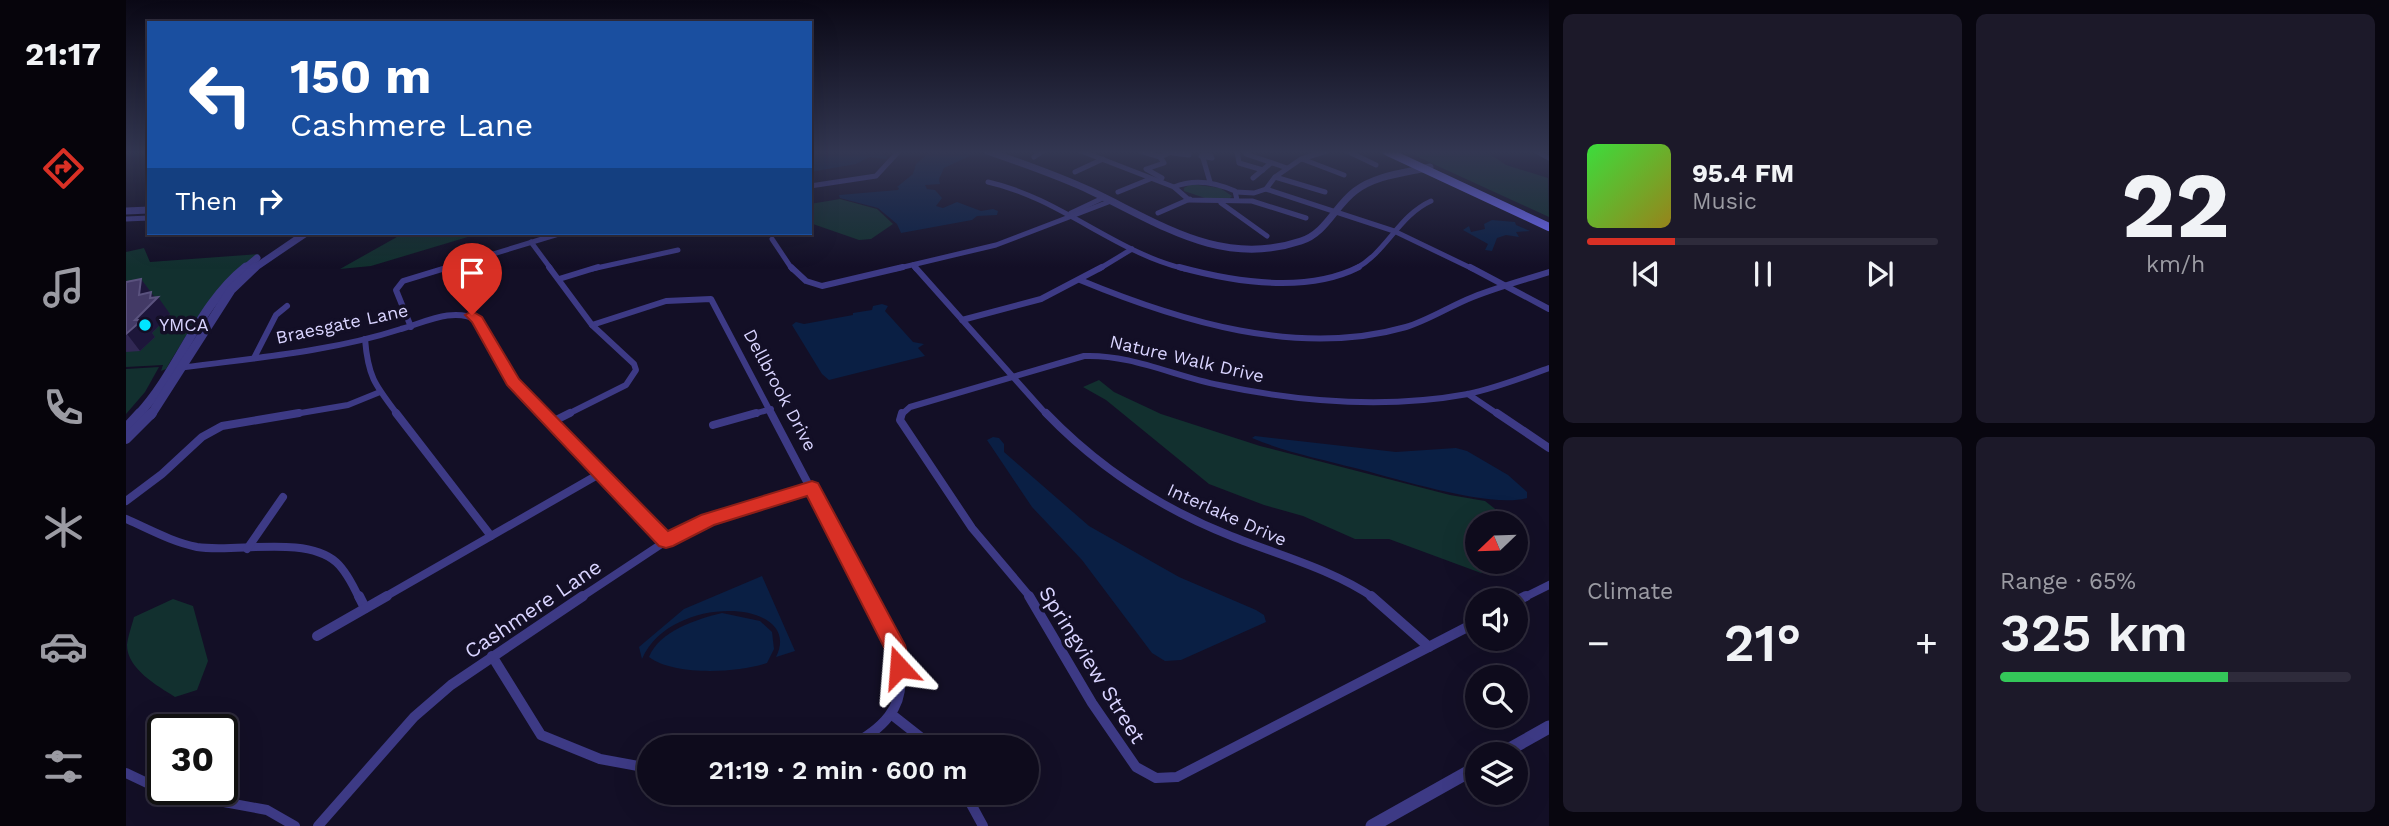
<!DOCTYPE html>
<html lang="en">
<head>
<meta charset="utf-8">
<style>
  body { margin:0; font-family:"Work Sans",sans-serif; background:#1c1929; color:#f1f3f6; height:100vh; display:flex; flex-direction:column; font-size:26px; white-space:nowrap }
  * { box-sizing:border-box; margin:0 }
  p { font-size:23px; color:#9b9ba3 }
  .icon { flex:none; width:38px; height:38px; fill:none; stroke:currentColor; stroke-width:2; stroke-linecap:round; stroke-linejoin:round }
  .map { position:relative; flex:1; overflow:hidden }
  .panel { display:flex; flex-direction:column; gap:14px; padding:14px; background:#08060f; width:840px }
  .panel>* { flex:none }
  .banner { position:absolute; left:21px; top:21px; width:665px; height:214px; border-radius:0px; box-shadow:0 7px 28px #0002,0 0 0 2px #2e2b3b; background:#1a4fa0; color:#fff; overflow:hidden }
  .needle { width:46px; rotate:247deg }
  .fabs { position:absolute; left:1339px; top:511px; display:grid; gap:14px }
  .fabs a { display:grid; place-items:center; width:63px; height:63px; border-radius:50%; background:#0e0b1c; box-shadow:0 7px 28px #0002,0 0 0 2px #2e2b3b; font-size:35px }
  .speed { position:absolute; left:21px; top:714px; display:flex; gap:14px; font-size:35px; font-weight:700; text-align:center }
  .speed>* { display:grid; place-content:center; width:91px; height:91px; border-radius:50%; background:#0e0b1c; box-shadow:0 7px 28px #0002,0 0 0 2px #2e2b3b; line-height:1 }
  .speed .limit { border:4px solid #111; border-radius:10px; background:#fff; color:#111 }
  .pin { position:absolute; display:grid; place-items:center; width:60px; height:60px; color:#fff; margin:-72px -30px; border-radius:50% 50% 50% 0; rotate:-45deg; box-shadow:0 0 7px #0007 }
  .pin .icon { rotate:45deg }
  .me { position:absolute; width:77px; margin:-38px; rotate:341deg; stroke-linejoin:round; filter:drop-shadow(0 0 5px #0008) }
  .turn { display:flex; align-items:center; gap:24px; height:147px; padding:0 28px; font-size:32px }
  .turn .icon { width:91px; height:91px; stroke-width:2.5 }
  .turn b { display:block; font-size:49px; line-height:60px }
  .then { display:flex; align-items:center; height:66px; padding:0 28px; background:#0003; gap:14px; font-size:26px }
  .big { font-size:52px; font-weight:600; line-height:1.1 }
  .panel .widget { flex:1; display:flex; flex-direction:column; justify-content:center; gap:10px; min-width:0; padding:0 24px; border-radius:10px; background:#1c1929 }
  .panel .dial { align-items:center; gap:0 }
  .dial b { font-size:91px; line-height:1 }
  .song { display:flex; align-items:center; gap:21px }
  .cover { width:84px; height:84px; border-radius:10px; background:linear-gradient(135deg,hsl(120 70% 55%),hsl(50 70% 35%)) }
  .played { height:7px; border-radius:4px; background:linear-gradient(90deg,#d93025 25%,#2e2b3b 25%) }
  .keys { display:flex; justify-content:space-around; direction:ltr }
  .heat { display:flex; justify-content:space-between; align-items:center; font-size:38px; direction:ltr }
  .charge { height:10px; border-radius:5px; background:linear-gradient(90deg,#34c759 65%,#2e2b3b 0) }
  .panel .tiles { flex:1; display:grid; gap:14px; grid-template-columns:repeat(2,1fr) }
  .trip { position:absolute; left:511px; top:735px; width:402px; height:70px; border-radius:35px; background:#0e0b1c; box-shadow:0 7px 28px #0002,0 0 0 2px #2e2b3b; font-weight:600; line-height:70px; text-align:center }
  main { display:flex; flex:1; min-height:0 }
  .dock { display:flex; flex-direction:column; width:126px; justify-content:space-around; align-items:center; background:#06040b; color:#9b9ba3 }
  .dock .icon { width:49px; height:49px }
  .dock .on { color:#d93025 }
  .dock b { font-size:32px; color:#f1f3f6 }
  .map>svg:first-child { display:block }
</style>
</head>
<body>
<main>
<nav class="dock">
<b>21:17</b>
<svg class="icon on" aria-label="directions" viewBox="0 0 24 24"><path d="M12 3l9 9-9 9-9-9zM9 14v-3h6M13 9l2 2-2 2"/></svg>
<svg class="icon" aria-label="music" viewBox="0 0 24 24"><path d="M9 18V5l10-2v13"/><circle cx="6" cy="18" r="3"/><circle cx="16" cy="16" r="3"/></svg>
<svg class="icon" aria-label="phone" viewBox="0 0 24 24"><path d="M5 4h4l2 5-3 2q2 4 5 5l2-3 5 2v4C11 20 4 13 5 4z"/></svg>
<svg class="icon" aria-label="climate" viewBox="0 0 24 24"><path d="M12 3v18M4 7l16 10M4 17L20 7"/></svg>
<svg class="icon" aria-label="car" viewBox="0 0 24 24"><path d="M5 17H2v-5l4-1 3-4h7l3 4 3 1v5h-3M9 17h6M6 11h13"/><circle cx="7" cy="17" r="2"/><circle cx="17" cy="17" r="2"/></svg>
<svg class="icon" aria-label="filters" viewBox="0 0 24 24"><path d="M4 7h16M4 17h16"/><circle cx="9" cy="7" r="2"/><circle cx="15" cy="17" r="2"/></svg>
</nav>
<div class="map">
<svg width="1423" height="826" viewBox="0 0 1423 826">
  <rect width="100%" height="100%" fill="#130f26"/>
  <g fill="#12302f">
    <path d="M1279,151H1359L1380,165L1422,178L1423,217Z"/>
    <path d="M1065,184L1094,188L1106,196L1103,199L1085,200L1058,191V188Z"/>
    <path d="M714,199L751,209L767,224L745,239L733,240L684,223V204Z"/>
    <path d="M278,233H355L245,266L214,269Z"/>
    <path d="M18,248L24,262L133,254C90,282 66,326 40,369L35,371L37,365L0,367V252Z"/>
    <path d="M33,367L19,392L0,414V369Z"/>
    <path d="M973,380L988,392L1035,414L1134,446L1324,495L1359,501L1387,523H1351V562H1383L1355,573L1263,539H1229L1177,516L1138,505L1083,484L980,400L957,387Z"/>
    <path d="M47,599L67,606L82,661L71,690L49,697C32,686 1,669 1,645C2,636 6,625 8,617Z"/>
  </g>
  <g fill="#0a1f44">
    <path d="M684,151H749L762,156L760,159L743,157L730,164L684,172Z"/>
    <path d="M805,151H838L848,154L818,168L813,179L814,184L799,185L801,189L809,190L816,198L810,206L817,208L831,202L855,211L867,209L872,211L871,215L851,216L846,220L775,233L771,224L752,208L714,198L713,195L772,190L773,188L771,187L787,174L790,164Z"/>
    <path d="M1366,220L1389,222L1390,225L1404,231L1390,232L1393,237L1380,235L1371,238L1366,251L1359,250L1362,244L1337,230L1343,226L1345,232L1359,229L1358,224Z"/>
    <path d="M756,304L762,306L759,311L787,342L798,344L792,348L799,356L703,380L696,374L666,325L670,322L678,324L727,315V313L746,310L747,306Z"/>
    <path d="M1129,436L1270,452L1330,448L1341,451L1382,475L1401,492V498C1365,509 1269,478 1229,468C1195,459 1159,452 1126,438Z"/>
    <path d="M867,437L873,438L878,444V452L963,526L1053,577L1130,610L1138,615L1140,622L1055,660L1039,661L1026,653L956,560L906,507L861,440Z"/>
    <path d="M636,576L669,651L650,657C679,599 545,592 516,659L513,647L558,609Z"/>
    <path d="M596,613L634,621L646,632L648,649L641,663C612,673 548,676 523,657C533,631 571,619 596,613Z"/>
  </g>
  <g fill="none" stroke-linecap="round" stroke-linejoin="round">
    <g stroke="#3d3a85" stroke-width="5">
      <path d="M955,151L1048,187"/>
      <path d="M1014,151L1034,157L1048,151"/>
      <path d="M1111,151L1113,163L1137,170"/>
      <path d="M1123,151L1120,154L1161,168"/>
      <path d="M1221,151L1250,165"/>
      <path d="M1410,151L1423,158"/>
      <path d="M1047,153L1063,155"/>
      <path d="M1080,155L1085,156L1086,158L1075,156Z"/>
      <path d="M908,157L917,151"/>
      <path d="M1034,157L1038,163L1020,169L1036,178"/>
      <path d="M1077,158L1084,182"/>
      <path d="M1176,159L1218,175"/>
      <path d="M949,172L977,159"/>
      <path d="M1149,177L1199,192"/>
      <path d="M1127,178L1145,163"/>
      <path d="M862,182C934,198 988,252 1059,269"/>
      <path d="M684,186L750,176L773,151"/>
      <path d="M1140,189L1268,231L1347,269"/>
      <path d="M992,192L1024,179"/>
      <path d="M1110,192L1128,193L1140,189L1149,177L1175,159L1201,151"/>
      <path d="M1111,200L1109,191C1089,182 1069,178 1048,187L1063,200L1126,201L1180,218"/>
      <path d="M1095,203L1141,236"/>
      <path d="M945,213L979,197"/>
      <path d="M1032,213L1064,199"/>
      <path d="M0,219L23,218"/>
      <path d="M646,239L666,269"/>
      <path d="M405,242L425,269"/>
      <path d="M787,265L790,269"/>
      <path d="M318,269L436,233"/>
      <path d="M466,269L552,250"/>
      <path d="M769,269L870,245L985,201"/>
      <path d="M973,269L1006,249"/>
      <path d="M1229,269C1261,252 1272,216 1305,201"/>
    </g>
    <g stroke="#3d3a85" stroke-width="6">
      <path d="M423,267L466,325L508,364L510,370L500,385L440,415"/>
      <path d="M665,267L680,281L696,286L777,267"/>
      <path d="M789,267L921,415"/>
      <path d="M1053,267C1108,282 1180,294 1233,267"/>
      <path d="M1344,267L1423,309"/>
      <path d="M433,279L472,267"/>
      <path d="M954,280C1053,321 1172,358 1280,327C1303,320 1324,306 1347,297C1372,287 1398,280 1423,272"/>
      <path d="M836,320L915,299L976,267"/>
      <path d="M466,325L540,301L585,299L646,415"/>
      <path d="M285,327L270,290L277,281L323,267"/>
      <path d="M239,339C242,377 249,385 272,415"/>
      <path d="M128,358L150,315L161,306"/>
      <path d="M53,368C127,358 204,352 275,329C300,322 326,307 352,320L387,382L419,415"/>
      <path d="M1342,394L1373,415"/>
      <path d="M163,415L222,405L254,392"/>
      <path d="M624,415L645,409"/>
      <path d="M775,415L784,407L958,356C1004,354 1048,376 1093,385C1174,402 1260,409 1342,394C1370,388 1396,378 1423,368"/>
    </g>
    <g stroke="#3d3a85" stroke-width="8">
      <path d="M270,413L365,536"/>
      <path d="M417,413L540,541"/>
      <path d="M645,413L742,598"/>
      <path d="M776,413L774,420L846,528L905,598"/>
      <path d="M920,413C973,468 1034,508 1105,536C1152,555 1206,569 1248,598"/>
      <path d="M1371,413L1423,448"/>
      <path d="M426,422L444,413"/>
      <path d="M587,425L630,413"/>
      <path d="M0,501L36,474L76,437L96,426L173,413"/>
      <path d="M0,519C23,529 46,542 71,547C109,553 179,535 210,562C220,571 227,585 233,598"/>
      <path d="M121,549L157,497"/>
      <path d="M257,598L475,473"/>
      <path d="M454,598L540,541L582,520L686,487"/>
      <path d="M1397,598L1423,585"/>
    </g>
    <g stroke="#3d3a85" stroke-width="10">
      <path d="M233,596L239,608"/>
      <path d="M903,596L966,703L1010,767L1030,778L1051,777L1351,622"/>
      <path d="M1245,596L1303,647"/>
      <path d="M1390,601L1400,596"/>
      <path d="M191,636L261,596"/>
      <path d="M366,656L415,735L474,759L523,768"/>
      <path d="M765,714L807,747"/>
      <path d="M722,747C803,706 774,658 742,596"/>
      <path d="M0,773L38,791L141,810L169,826"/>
      <path d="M839,793L857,826"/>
      <path d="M192,826L288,717L325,685L457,596"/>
    </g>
    <g stroke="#3d3a85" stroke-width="7">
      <path d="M861,151C896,163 931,175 965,191C1033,223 1095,268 1175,241C1200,233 1209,206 1229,191C1250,175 1279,173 1304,167"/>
      <path d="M0,211L23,210"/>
      <path d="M118,269L131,258"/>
      <path d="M127,269L180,233"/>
    </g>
    <g stroke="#3d3a85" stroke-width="9">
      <path d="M12,415C54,370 71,306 120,267"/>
      <path d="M25,415L105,290L129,267"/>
    </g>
    <g stroke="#3d3a85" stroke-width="10">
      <path d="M0,428L14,413"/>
      <path d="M0,439L26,413"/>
    </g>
    <g stroke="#3d3a85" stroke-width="13">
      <path d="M1375,754L1423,727"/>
      <path d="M1246,826L1351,767"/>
    </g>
    <path stroke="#6f6bff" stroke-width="8" d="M1260,151L1423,227"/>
  </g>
  <path fill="#312854" d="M15,279L28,298L44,314L26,333L29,337L14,351L0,352V282Z"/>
  <path fill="#1d163a" d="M15,279L30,299L32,297L44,314L26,333L29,337L14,351L1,334L9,320Z"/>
  <path fill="#433a66" stroke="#5a527e" stroke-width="2" d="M15,279L13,295L25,292L24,298L32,297L9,320H16L0,334V282Z"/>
  <linearGradient id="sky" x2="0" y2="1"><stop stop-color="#0a0815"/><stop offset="0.57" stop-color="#333752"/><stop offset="1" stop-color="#333752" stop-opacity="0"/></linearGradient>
  <rect width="1423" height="267" fill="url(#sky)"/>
  <path fill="#d93025" stroke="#8d1f18" stroke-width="2" d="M346,311L356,317L393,379L542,531L575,515L686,481L692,483L779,645L784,667L781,674L773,677L766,674L761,653L681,496L588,525L547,546L540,548L533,546L381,385L346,322L339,315Z"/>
  <circle fill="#00e5ff" stroke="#130f26" stroke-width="2.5" cx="19" cy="325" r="7"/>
  <g text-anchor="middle" stroke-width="7" stroke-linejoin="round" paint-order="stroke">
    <g font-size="18" fill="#d9d4ff" stroke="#130f26">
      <text transform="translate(216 324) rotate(-12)" y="6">Braesgate Lane</text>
      <text transform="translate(1061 359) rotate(13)" y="6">Nature Walk Drive</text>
      <text transform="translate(654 390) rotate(62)" y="6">Dellbrook Drive</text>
      <text transform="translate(1101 515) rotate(24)" y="6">Interlake Drive</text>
    </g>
    <g font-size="18" fill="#d9d4ff" stroke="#130f26" text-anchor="start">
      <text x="33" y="331">YMCA</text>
    </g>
    <g font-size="21" fill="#d9d4ff" stroke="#130f26">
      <text transform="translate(407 609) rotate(-34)" y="7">Cashmere Lane</text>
      <text transform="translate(966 665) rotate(58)" y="7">Springview Street</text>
    </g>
  </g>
</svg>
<div class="fabs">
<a><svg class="needle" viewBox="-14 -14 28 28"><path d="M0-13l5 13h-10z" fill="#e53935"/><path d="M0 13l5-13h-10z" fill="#9b9ba3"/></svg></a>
<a><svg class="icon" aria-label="sound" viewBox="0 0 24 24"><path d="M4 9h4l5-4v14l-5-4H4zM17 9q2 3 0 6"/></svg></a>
<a><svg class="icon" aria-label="search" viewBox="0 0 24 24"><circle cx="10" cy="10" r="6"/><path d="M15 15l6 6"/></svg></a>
<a><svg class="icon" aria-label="layers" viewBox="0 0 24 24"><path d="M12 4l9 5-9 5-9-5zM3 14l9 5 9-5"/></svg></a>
</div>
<div class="speed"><div class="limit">30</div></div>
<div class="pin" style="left:346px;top:315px;background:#d93025"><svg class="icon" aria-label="arrive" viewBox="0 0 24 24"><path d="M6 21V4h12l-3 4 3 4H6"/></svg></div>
<svg class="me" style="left:773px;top:667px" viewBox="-20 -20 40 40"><path d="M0-17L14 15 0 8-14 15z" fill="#d93025" stroke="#fff" stroke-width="4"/></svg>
<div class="trip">21:19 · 2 min · 600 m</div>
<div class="banner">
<div class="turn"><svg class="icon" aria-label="left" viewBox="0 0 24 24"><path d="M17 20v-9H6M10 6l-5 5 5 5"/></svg><div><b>150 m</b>Cashmere Lane</div></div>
<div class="then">Then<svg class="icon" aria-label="right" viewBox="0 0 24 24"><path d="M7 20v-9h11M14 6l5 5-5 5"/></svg></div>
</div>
</div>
<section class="panel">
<div class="tiles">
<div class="widget">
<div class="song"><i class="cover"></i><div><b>95.4 FM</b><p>Music</p></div></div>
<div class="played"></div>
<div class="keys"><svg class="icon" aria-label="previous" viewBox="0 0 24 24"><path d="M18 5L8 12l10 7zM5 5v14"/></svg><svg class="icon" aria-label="pause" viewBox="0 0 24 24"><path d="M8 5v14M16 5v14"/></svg><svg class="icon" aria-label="next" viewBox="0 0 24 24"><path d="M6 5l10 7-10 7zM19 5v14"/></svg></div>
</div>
<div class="widget dial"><b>22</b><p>km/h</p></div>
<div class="widget"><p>Climate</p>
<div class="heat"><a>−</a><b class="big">21°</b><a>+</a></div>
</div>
<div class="widget"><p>Range · 65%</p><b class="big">325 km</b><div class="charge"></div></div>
</div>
</section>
</main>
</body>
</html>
